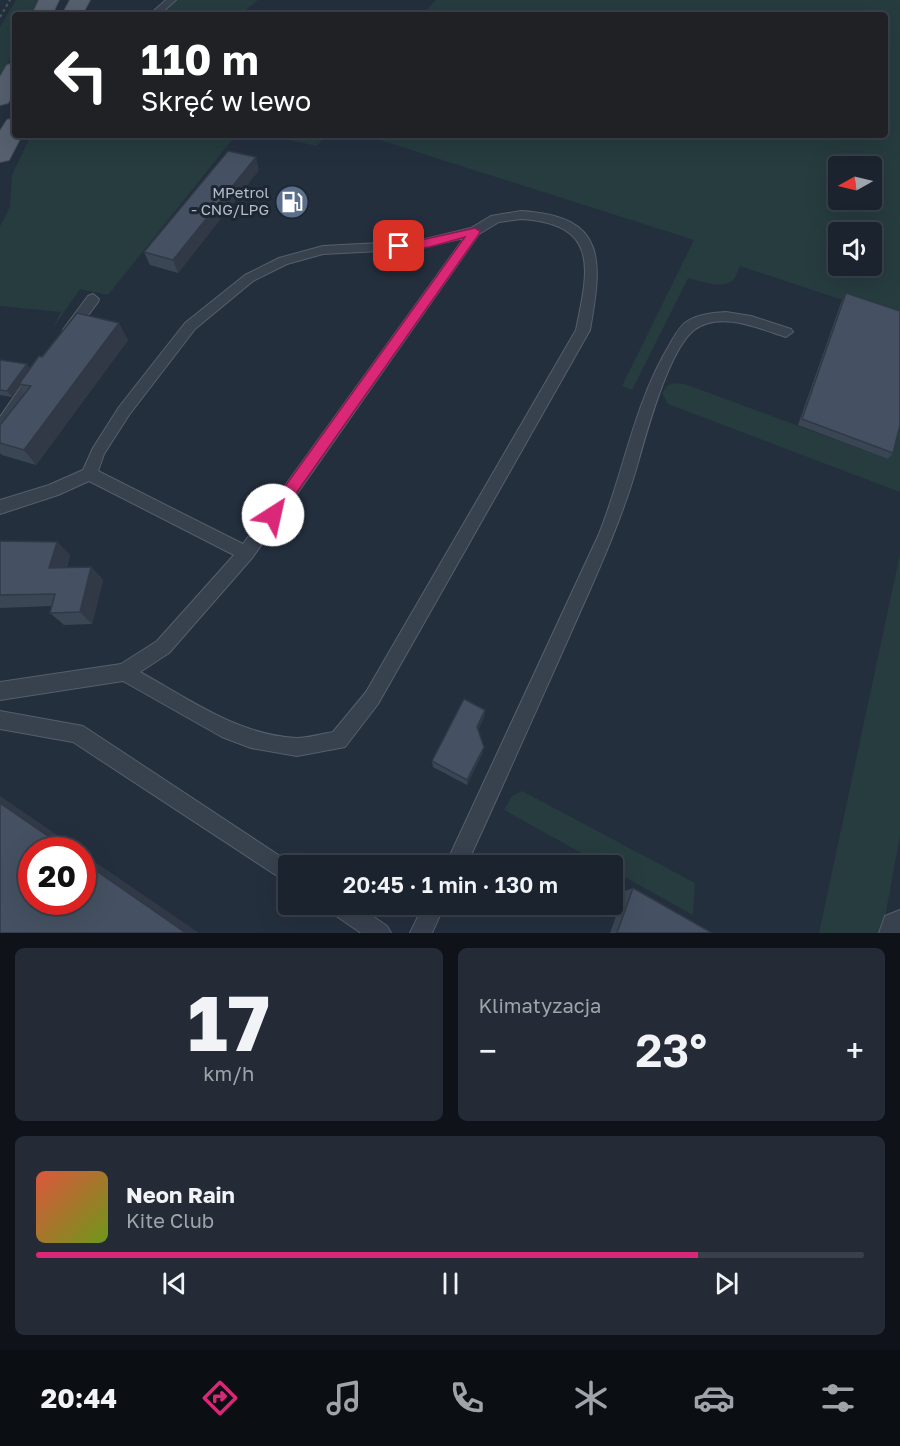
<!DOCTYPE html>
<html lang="pl">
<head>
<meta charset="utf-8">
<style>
  body { margin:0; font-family:"Golos Text",sans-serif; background:#242b36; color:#f1f3f6; height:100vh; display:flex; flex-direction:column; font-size:22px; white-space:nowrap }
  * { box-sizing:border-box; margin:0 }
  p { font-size:20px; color:#a0a4aa }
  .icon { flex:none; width:33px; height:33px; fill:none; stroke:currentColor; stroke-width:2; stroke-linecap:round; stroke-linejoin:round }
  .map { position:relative; height:933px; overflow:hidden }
  .sheet { display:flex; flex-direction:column; gap:15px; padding:15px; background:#0f1319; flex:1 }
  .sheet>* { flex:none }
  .hud { position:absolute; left:12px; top:12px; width:876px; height:126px; border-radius:6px; box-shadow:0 6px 24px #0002,0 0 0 2px #39404a; background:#202124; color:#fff; overflow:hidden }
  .needle { width:39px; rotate:262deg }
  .fabs { position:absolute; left:828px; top:156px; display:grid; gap:12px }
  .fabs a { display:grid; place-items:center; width:54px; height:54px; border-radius:6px; background:#1b232e; box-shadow:0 6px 24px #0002,0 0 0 2px #39404a; font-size:30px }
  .speed { position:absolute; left:18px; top:837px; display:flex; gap:12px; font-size:30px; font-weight:700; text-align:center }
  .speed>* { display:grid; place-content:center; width:78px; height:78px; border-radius:50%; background:#1b232e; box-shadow:0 6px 24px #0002,0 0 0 2px #39404a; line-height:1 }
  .speed .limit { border:9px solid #d22; background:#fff; color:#111 }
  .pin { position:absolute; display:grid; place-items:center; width:51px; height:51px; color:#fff; margin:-26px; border-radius:12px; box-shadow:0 3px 9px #0006 }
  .me { position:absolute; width:66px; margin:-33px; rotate:35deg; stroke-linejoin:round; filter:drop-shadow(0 0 4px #0008) }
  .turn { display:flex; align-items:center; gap:21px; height:126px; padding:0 30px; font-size:27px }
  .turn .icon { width:78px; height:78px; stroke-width:2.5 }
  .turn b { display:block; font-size:42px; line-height:51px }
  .big { font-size:45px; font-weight:600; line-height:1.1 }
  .sheet .tile { flex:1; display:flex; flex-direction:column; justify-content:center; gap:9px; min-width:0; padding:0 21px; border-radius:9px; background:#242b36 }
  .sheet .dial { align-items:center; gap:0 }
  .dial b { font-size:78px; line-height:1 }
  .song { display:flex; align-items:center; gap:18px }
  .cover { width:72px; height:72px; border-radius:9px; background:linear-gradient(135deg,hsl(10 70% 55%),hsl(80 70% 35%)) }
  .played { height:6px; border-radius:3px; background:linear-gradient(90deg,#db2777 80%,#39404a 80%) }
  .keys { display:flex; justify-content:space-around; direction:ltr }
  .heat { display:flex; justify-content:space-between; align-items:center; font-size:33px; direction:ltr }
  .sheet .tiles { flex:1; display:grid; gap:15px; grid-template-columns:1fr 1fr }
  .tile:last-child { grid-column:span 2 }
  .trip { position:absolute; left:278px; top:855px; width:345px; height:60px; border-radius:6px; background:#1b232e; box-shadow:0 6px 24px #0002,0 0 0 2px #39404a; font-weight:600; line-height:60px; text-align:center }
  .menu { display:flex; height:96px; justify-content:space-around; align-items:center; background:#0b0e12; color:#a0a4aa }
  .menu .icon { width:42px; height:42px }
  .menu .current { color:#db2777 }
  .menu b { font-size:27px; color:#f1f3f6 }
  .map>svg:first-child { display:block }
</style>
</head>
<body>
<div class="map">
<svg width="900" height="933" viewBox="0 0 900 933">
  <rect width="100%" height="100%" fill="#242f3e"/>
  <g fill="#263c3f" fill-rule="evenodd">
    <path d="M16,0H38L31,15H15V49L0,78V27Z"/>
    <path d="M175,0H258L240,15H158Z"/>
    <path d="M436,0H900V319L740,266C738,270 736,277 733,280C723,290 700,281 688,278L632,390L622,386L694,240L364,135H885V15H422ZM838,166H872V200H838ZM838,232H872V266H838Z"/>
    <path d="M31,135H236L108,295L80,289L53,328L61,312L0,306V227L10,207L12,175Z"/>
    <path d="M265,135H326L317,146Z"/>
    <path d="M673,383L685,384L888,459L900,411V492L668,404L662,393L667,386Z"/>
    <path d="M900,554V836L882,933H819Z"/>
    <path d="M522,791L695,883L693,915L612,870V866L603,865L504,810L512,796Z"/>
  </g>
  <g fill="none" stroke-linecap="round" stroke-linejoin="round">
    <defs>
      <g id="service">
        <path d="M166,0H176L159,15H149Z"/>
        <path d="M521,211C608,216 602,261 590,330L378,704L345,747L297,756L251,748L222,737L123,681L0,700V682L121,664L157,641L234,555L89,481L58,495L0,514V500L49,485L83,470L93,448L119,407L185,323L245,275L279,258L323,246L417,241L471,228L491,216ZM521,219C601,224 588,271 576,330L366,692L333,732C321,734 309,738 296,738C238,735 189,699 140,672L169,653L252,558L479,234L499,222ZM464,238L243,544L98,471L104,454L129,415L195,329L253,281L287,264L323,254L417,249Z"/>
        <path d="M93,294L99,299L98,302L75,333H65L63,330L65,327L88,296Z"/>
        <path d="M726,312L751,316L791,329L793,332L786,337C760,329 720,310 694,330C669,350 648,428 639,459C622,521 595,578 569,637C535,713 501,790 466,866H445L599,534C624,472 634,403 670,344C674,337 679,327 686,322C698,314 712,313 726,312Z"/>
        <path d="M36,371L41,372L43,376L41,380L5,432L0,434V417L31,372Z"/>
        <path d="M0,711L83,726L295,866H288V883L73,742L0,729Z"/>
        <path d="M326,904H355L387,926L391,933H361L329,911Z"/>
        <path d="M424,904H445L432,933H410Z"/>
      </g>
      <path id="minor" d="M900,910V933H879L885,916Z"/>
      <g id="primary">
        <path d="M39,0H59L52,15H32Z"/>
        <path d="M70,0H90L82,15H62Z"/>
        <path d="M15,63V91L8,103L0,105V77L7,65Z"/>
        <path d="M15,118V135H22L9,160L0,162V131L7,120Z"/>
      </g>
    </defs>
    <use href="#service" stroke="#565f6c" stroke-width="2"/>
    <use href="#minor" stroke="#565f6c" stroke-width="2"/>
    <use href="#primary" stroke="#414a57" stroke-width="2"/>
    <path stroke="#44595c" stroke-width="2" stroke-dasharray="3 3" stroke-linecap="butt" d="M0,17L10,0"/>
    <use href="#service" fill="#38414e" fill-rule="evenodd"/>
    <use href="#minor" fill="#38414e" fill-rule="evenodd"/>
    <use href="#primary" fill="#56606e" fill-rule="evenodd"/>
  </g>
  <g fill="#3b4654">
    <path d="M259,170L178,273L150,265L144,252L194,193Z"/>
    <path d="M846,293L893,453L888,459L798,425L842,300Z"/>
    <path d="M128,340L36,465L2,455L0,453V425L25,393L20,386L12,397L0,395V360L30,368L42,357Z"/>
    <path d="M0,541L57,542L70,555L67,568L91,567L103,580L92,624L64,625L50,613L52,606L0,608Z"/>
    <path d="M485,710L484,717L478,730L483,752L467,785L433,767L432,761Z"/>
    <path d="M633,888L712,933H610L625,891Z"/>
  </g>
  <g fill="#303945">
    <path d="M256,157L259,170L178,273L173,260Z"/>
    <path d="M119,323L128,340L36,465L24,450Z"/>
    <path d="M27,364L31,370L19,384L20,386L12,397L7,391Z"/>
    <path d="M57,542L70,555L63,581L49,568Z"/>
    <path d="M91,567L103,580L92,624L80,612Z"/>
    <path d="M485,710L484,717L477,733V727Z"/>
    <path d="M484,747L483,752L467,785V780Z"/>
    <path d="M0,796L79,850H68L0,803Z"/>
    <path d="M82,853L199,933H186L82,861Z"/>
  </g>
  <g fill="#455162" stroke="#303945" stroke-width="1.5">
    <path d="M228,151L256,157L173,260L144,252Z"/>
    <path d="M846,293L900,311V425L893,453L802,419Z"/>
    <path d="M77,313L119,323L24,450L0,443V425L31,386L19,384L39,356L42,357Z"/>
    <path d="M0,360L27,364L7,391L0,390Z"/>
    <path d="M0,541L57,542L49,568L91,567L80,612L50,613L55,594L0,595Z"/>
    <path d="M464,699L485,710L477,727L484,747L467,780L432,761Z"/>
    <path d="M0,803L68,850H32V902H82V861L186,933H0Z"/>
    <path d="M633,888L712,933H617Z"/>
  </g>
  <path fill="#db2777" stroke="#8e194d" stroke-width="1.5" d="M475,228L480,231L479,234L278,519H268V510L465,237C443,243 417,253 395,249V243L417,241Z"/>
  <defs>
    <symbol id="fuel-disc" viewBox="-11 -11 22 22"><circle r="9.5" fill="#5c6f8a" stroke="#1d2633"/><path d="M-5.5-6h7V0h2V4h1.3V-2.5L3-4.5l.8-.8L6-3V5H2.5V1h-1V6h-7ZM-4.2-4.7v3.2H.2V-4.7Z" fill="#fff"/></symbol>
  </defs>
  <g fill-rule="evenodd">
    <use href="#fuel-disc" x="273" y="183" width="38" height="38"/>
  </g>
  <g text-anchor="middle" stroke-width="6" stroke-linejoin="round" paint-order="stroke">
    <g font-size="15" fill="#b4bcc9" stroke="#1d2633" text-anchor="end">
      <text x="269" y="198">MPetrol<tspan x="269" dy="17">- CNG/LPG</tspan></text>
    </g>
  </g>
</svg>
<div class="fabs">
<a><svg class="needle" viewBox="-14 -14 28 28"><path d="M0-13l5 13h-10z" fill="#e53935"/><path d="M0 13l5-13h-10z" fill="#a0a4aa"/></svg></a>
<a><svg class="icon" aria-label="sound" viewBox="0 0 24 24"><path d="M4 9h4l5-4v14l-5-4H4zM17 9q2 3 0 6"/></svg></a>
</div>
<div class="speed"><div class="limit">20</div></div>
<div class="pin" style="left:399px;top:246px;background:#d93025"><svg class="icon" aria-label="arrive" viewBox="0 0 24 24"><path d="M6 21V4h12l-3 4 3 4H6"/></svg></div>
<svg class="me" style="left:273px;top:515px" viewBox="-20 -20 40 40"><circle r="19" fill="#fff"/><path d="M0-13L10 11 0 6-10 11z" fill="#db2777"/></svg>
<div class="trip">20:45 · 1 min · 130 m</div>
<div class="hud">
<div class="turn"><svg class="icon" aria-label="left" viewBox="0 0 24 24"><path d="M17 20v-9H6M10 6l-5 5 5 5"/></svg><div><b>110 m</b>Skręć w lewo</div></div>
</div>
</div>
<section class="sheet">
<div class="tiles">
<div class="tile dial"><b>17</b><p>km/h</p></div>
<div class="tile"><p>Klimatyzacja</p>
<div class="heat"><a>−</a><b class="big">23°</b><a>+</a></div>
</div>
<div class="tile">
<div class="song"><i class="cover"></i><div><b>Neon Rain</b><p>Kite Club</p></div></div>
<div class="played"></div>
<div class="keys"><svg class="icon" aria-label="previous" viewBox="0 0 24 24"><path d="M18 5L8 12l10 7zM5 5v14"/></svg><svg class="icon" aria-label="pause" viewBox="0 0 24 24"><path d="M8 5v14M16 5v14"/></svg><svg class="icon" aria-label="next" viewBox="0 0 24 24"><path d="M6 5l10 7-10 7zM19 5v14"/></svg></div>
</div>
</div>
</section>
<nav class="menu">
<b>20:44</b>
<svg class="icon current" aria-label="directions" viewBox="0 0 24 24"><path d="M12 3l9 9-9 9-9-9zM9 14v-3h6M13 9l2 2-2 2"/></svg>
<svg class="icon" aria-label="music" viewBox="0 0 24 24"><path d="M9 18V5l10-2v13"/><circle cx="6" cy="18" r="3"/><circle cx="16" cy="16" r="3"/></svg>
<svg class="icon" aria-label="phone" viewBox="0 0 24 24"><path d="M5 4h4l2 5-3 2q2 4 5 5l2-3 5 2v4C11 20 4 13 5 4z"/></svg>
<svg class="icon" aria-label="climate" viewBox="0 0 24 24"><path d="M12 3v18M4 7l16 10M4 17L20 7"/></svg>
<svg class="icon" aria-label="car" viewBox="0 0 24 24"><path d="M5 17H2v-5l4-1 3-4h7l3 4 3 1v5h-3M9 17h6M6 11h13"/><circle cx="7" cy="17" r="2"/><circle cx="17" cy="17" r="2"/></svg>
<svg class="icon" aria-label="filters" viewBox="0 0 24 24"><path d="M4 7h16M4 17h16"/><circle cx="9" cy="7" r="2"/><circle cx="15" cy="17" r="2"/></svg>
</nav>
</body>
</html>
